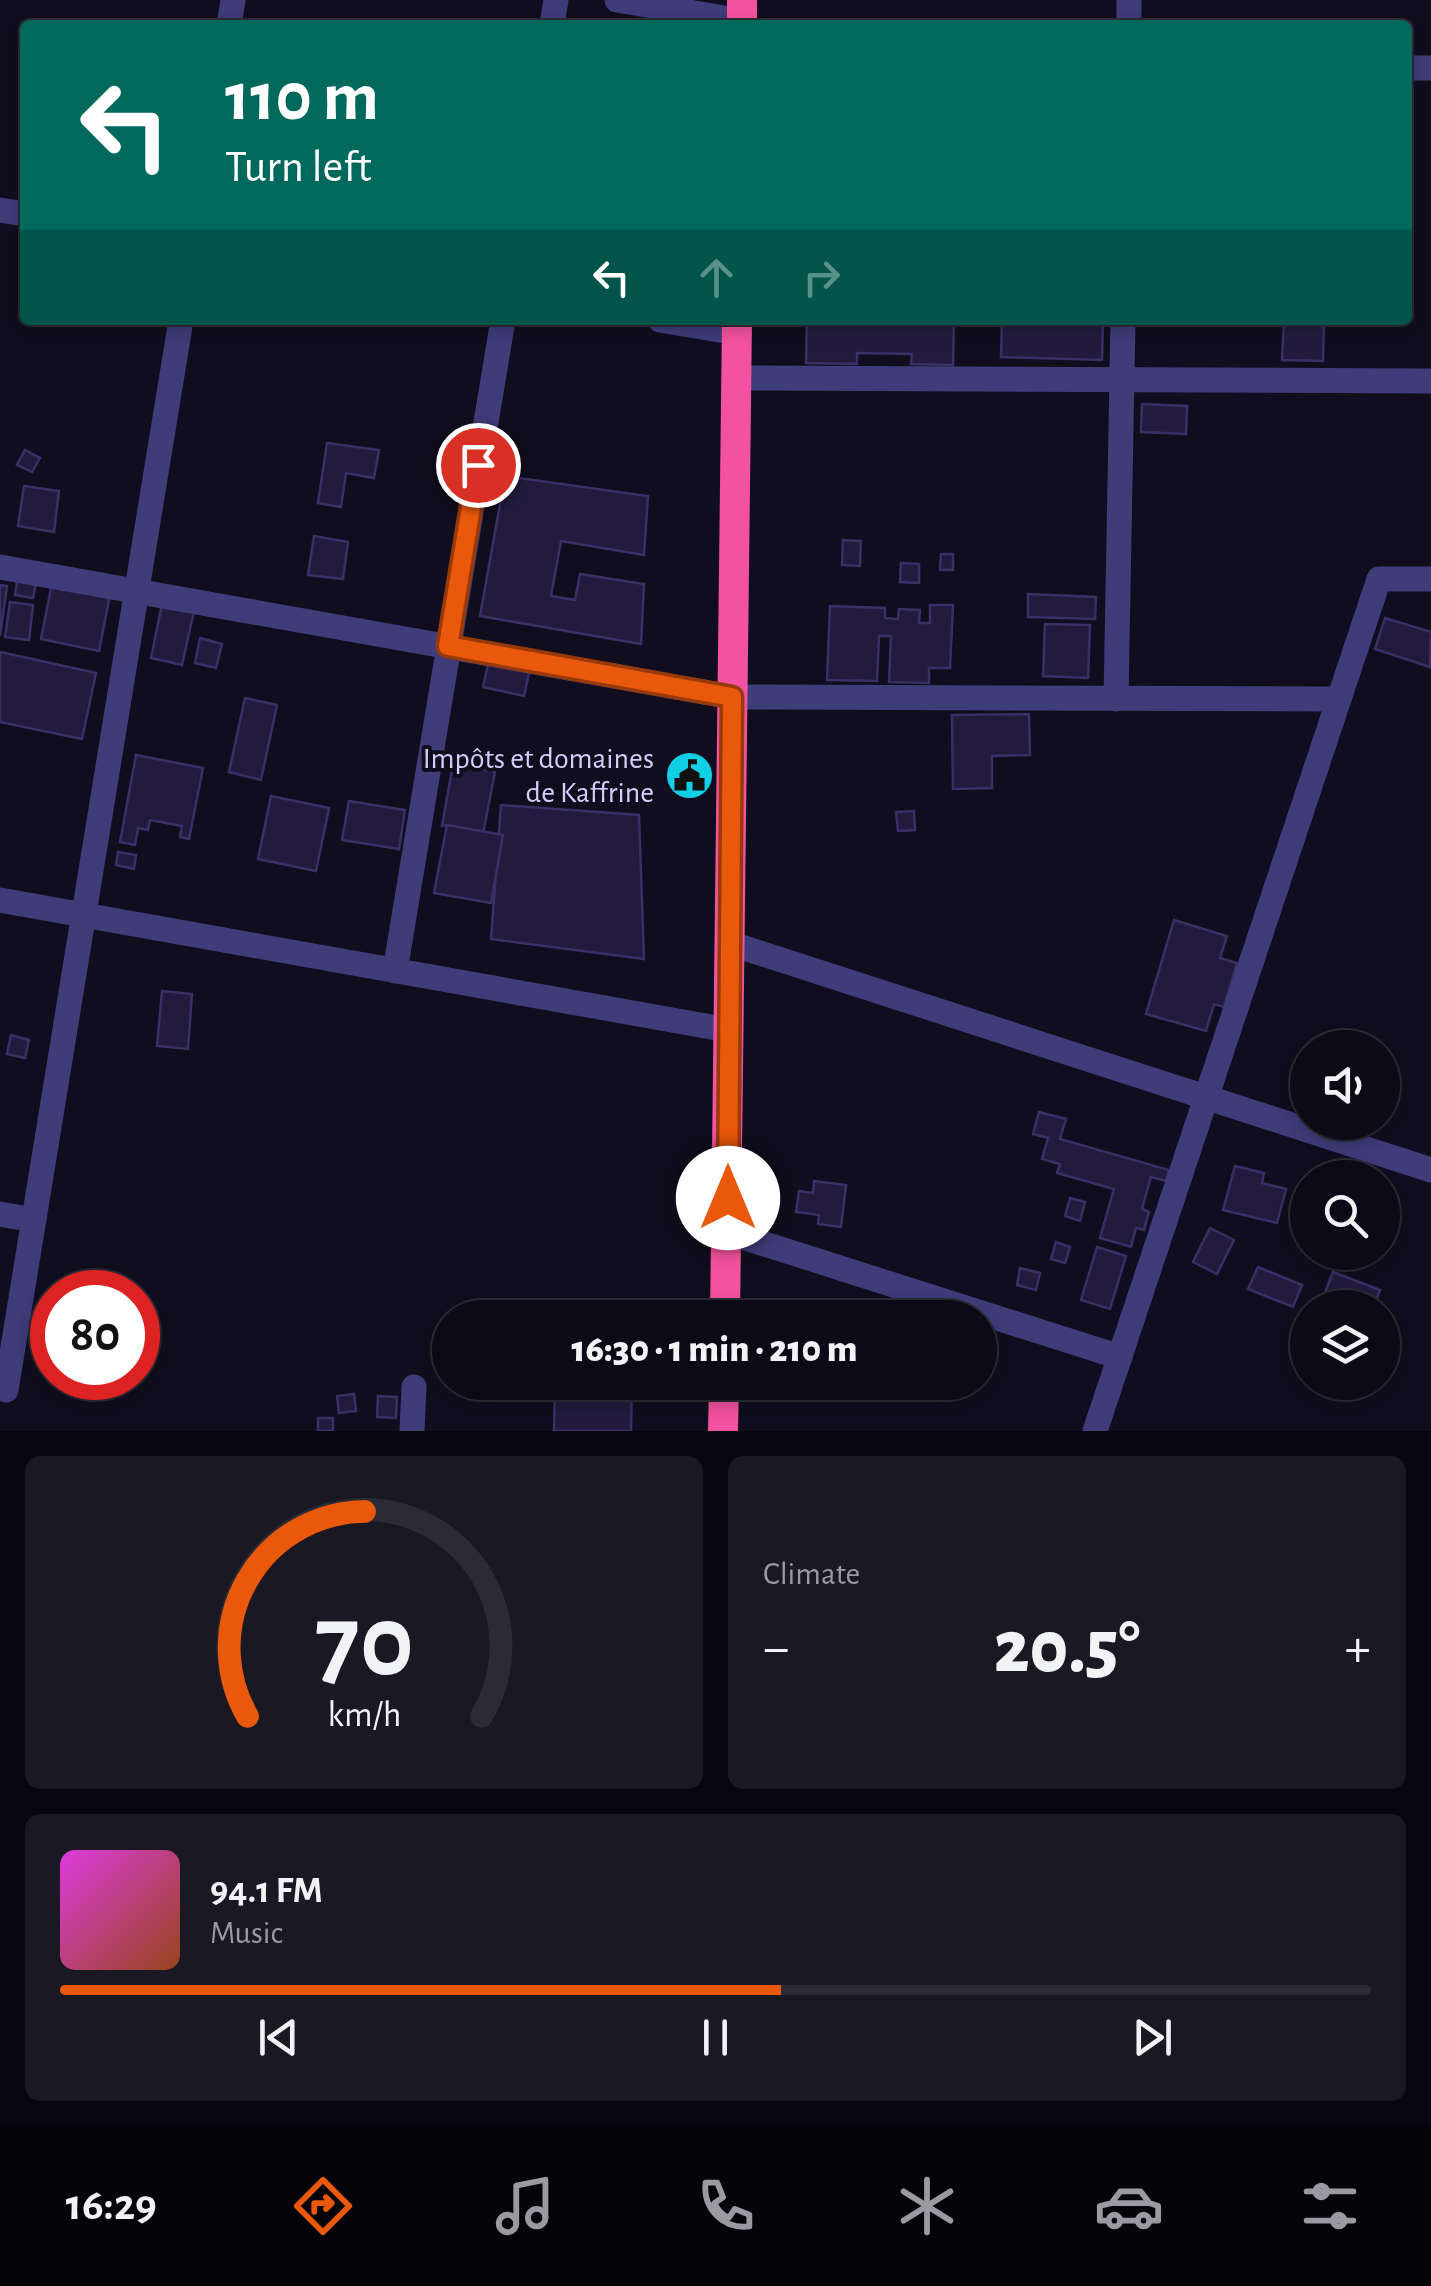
<!DOCTYPE html>
<html lang="en">
<head>
<meta charset="utf-8">
<style>
  body { margin:0; font-family:"Alegreya Sans",sans-serif; background:#1a1823; color:#f1f3f6; height:100vh; display:flex; flex-direction:column; font-size:38px; white-space:nowrap }
  * { box-sizing:border-box; margin:0 }
  p { font-size:32px; color:#9a9aa1 }
  .icon { flex:none; width:55px; height:55px; fill:none; stroke:currentColor; stroke-width:2; stroke-linecap:round; stroke-linejoin:round }
  .map { position:relative; height:1431px; overflow:hidden }
  .drawer { display:flex; flex-direction:column; gap:25px; padding:25px; background:#07060c; flex:1 }
  .drawer>* { flex:none }
  .hud { position:absolute; left:20px; top:20px; width:1392px; height:305px; border-radius:10px; box-shadow:0 5px 15px #0003,0 0 0 2px #2c2b35; background:#00695c; color:#fff; overflow:hidden }
  .tools { position:absolute; left:1290px; top:1030px; display:grid; gap:20px }
  .tools a { display:grid; place-items:center; width:110px; height:110px; border-radius:50%; background:#0c0a16; box-shadow:0 5px 15px #0003,0 0 0 2px #2c2b35; font-size:50px }
  .speed { position:absolute; left:30px; top:1270px; display:flex; gap:20px; font-size:50px; font-weight:700; text-align:center }
  .speed>* { display:grid; place-content:center; width:130px; height:130px; border-radius:50%; background:#0c0a16; box-shadow:0 5px 15px #0003,0 0 0 2px #2c2b35; line-height:1 }
  .speed .limit { border:15px solid #d22; background:#fff; color:#111 }
  .pin { position:absolute; display:grid; place-items:center; width:85px; height:85px; color:#fff; margin:-42px; border:5px solid #fff; border-radius:50%; box-shadow:0 2px 10px #0007 }
  .me { position:absolute; width:110px; margin:-55px; rotate:0deg; stroke-linejoin:round; filter:drop-shadow(0 0 8px #0008) }
  .turn { display:flex; align-items:center; gap:35px; height:210px; padding:0 40px; font-size:45px }
  .turn .icon { width:130px; height:130px; stroke-width:2.5 }
  .turn b { display:block; font-size:70px; line-height:85px }
  .lanes { display:flex; align-items:center; height:95px; padding:0 40px; background:#0003; justify-content:center; gap:50px; direction:ltr }
  .lanes .off { opacity:.35 }
  .big { font-size:75px; font-weight:800; line-height:1.1 }
  .drawer .tile { flex:1; display:flex; flex-direction:column; justify-content:center; gap:15px; min-width:0; padding:0 35px; border-radius:15px; background:#1a1823 }
  .drawer .dial { align-items:center; gap:0 }
  .dial svg { height:260px; overflow:visible; fill:none; stroke:#2c2b35; stroke-width:7; stroke-linecap:round; text-anchor:middle }
  .dial text { fill:#f1f3f6; stroke:none }
  .song { display:flex; align-items:center; gap:30px }
  .cover { width:120px; height:120px; border-radius:15px; background:linear-gradient(135deg,hsl(300 70% 55%),hsl(20 70% 35%)) }
  .played { height:10px; border-radius:5px; background:linear-gradient(90deg,#ea580c 55%,#2c2b35 55%) }
  .keys { display:flex; justify-content:space-around; direction:ltr }
  .heat { display:flex; justify-content:space-between; align-items:center; font-size:55px; direction:ltr }
  .drawer .tiles { flex:1; display:grid; gap:25px; grid-template-columns:1fr 1fr }
  .tile:last-child { grid-column:span 2 }
  .trip { position:absolute; left:432px; top:1300px; width:565px; height:100px; border-radius:50px; background:#0c0a16; box-shadow:0 5px 15px #0003,0 0 0 2px #2c2b35; font-weight:800; line-height:100px; text-align:center }
  .menu { display:flex; height:160px; justify-content:space-around; align-items:center; background:#050409; color:#9a9aa1 }
  .menu .icon { width:70px; height:70px }
  .menu .on { color:#ea580c }
  .menu b { font-size:45px; color:#f1f3f6 }
  .map>svg:first-child { display:block }
</style>
</head>
<body>
<div class="map">
<svg width="1431" height="1431" viewBox="0 0 1431 1431">
  <rect width="100%" height="100%" fill="#100e1e"/>
  <g fill="#221b3d" stroke="#3a2f67" stroke-width="2.5">
    <path d="M807,320H954L953,365L911,364L912,354L857,353V364L806,363Z"/>
    <path d="M1002,320H1103L1102,360L1001,357Z"/>
    <path d="M1284,320H1324L1323,361L1282,360Z"/>
    <path d="M1142,404L1187,406L1186,434L1141,432Z"/>
    <path d="M327,443L379,450L374,478L346,473L341,507L318,503Z"/>
    <path d="M25,450L40,458L32,472L17,465Z"/>
    <path d="M505,476L648,496L644,555L561,541L551,596L575,600L580,574L644,584L641,644L480,616Z"/>
    <path d="M24,486L59,491L54,532L18,526Z"/>
    <path d="M314,536L348,542L343,579L308,575Z"/>
    <path d="M843,540L861,541L860,566L842,565Z"/>
    <path d="M941,554H953V570H940Z"/>
    <path d="M901,563L919,564V583L900,582Z"/>
    <path d="M18,575L37,578L33,598L15,595Z"/>
    <path d="M53,578L111,590L99,651L41,639Z"/>
    <path d="M0,585L7,586L0,636Z"/>
    <path d="M1028,594L1096,597L1095,619L1028,617Z"/>
    <path d="M10,602L33,605L29,640L5,637Z"/>
    <path d="M162,604L194,611L182,665L151,658Z"/>
    <path d="M930,605H953L950,668H929V683L889,682L891,636H879L877,681L827,680L830,606L885,608V618L898,619L899,609L920,610L919,623H930Z"/>
    <path d="M1385,618L1431,632L1430,667L1375,649Z"/>
    <path d="M1045,624L1090,625L1088,678L1043,676Z"/>
    <path d="M200,638L222,644L216,668L195,663Z"/>
    <path d="M0,652L96,673L82,739L0,722Z"/>
    <path d="M489,660L530,669L524,696L483,687Z"/>
    <path d="M245,698L277,705L261,780L229,772Z"/>
    <path d="M1029,714L1030,755L992,756V788L953,789L952,715Z"/>
    <path d="M136,755L203,768L189,839L180,837L182,826L150,820L148,830L138,828L135,845L120,842Z"/>
    <path d="M453,764L495,772L483,834L447,825L442,826Z"/>
    <path d="M271,796L329,808L316,871L258,859Z"/>
    <path d="M349,801L405,810L399,849L342,840Z"/>
    <path d="M501,805L639,815L644,959L491,939Z"/>
    <path d="M914,811L915,830L898,831L896,812Z"/>
    <path d="M447,825L503,835L491,903L434,893Z"/>
    <path d="M118,852L136,855L134,869L116,865Z"/>
    <path d="M1174,920L1227,936L1220,958L1237,963L1224,1007L1214,1004L1206,1031L1146,1014Z"/>
    <path d="M162,991L192,994L188,1049L157,1046Z"/>
    <path d="M11,1035L29,1040L25,1058L7,1054Z"/>
    <path d="M1039,1112L1066,1119L1060,1139L1169,1170L1166,1181L1151,1177L1142,1209L1149,1212L1144,1230L1136,1228L1131,1247L1100,1238L1114,1189L1057,1173L1060,1164L1042,1159L1048,1138L1033,1134Z"/>
    <path d="M1235,1166L1264,1173L1262,1183L1286,1189L1277,1223L1223,1210Z"/>
    <path d="M814,1181L846,1185L841,1227L818,1224L819,1215L796,1212L799,1191L813,1193Z"/>
    <path d="M1070,1198L1085,1202L1080,1221L1065,1216Z"/>
    <path d="M1210,1228L1234,1240L1217,1274L1193,1262Z"/>
    <path d="M1056,1242L1070,1247L1065,1263L1051,1259Z"/>
    <path d="M1097,1247L1126,1256L1110,1309L1081,1300Z"/>
    <path d="M1258,1267L1302,1285L1293,1307L1248,1289Z"/>
    <path d="M1020,1268L1040,1273L1036,1290L1017,1285Z"/>
    <path d="M1333,1272L1380,1290L1373,1308H1319Z"/>
    <path d="M555,1382H632L631,1431H554Z"/>
    <path d="M354,1394L356,1411L339,1413L337,1396Z"/>
    <path d="M378,1396L397,1397L396,1418L377,1417Z"/>
    <rect x="318" y="1418" width="15" height="13"/>
  </g>
  <g fill="none" stroke-linecap="round" stroke-linejoin="round">
    <g stroke="#3e3c79" stroke-width="25">
      <path d="M617,0L742,21"/>
      <path d="M229,25L233,0"/>
      <path d="M552,25L556,0"/>
      <path d="M1129,25V0"/>
      <path d="M1408,68H1431"/>
      <path d="M0,210L25,214"/>
      <path d="M660,320L737,333"/>
      <path d="M736,378L1431,381"/>
      <path d="M0,567L732,697L1339,699"/>
      <path d="M1116,699L1123,320"/>
      <path d="M0,900L728,1030"/>
      <path d="M729,943L1431,1170"/>
      <path d="M395,971L503,320"/>
      <path d="M0,1214L34,1220"/>
      <path d="M727,1232L1120,1357"/>
      <path d="M6,1390L181,320"/>
      <path d="M412,1431L414,1387"/>
      <path d="M1095,1431L1379,579H1431"/>
    </g>
    <g stroke="#f2529f" stroke-width="30">
      <path d="M742,25V0"/>
      <path d="M725,1318L737,320"/>
      <path d="M723,1431L724,1382"/>
    </g>
  </g>
  <g fill="none" stroke-linecap="round" stroke-linejoin="round">
    <defs>
      <path id="route" d="M478,465L448,646L732,697L728,1198"/>
    </defs>
    <use href="#route" stroke="#983908" stroke-width="25"/>
    <use href="#route" stroke="#ea580c" stroke-width="18"/>
  </g>
  <defs>
    <symbol id="civic-disc" viewBox="-11 -11 22 22"><circle r="9.5" fill="#11cfe4" stroke="#100e1e"/><path d="M-.6-6.5H3V-4.5H.6V-3L4-1V1h2V6H-6V1h2V-1L-.6-3ZM-1.2 2.5V6h2.4V2.5Z" fill="#111"/></symbol>
  </defs>
  <g fill-rule="evenodd">
    <use href="#civic-disc" x="662" y="748" width="55" height="55"/>
  </g>
  <g text-anchor="middle" stroke-width="8" stroke-linejoin="round" paint-order="stroke">
    <g font-size="30" fill="#d3cefb" stroke="#100e1e" text-anchor="end">
      <text x="654" y="768">Impôts et domaines<tspan x="654" dy="34">de Kaffrine</tspan></text>
    </g>
  </g>
</svg>
<div class="tools">
<a><svg class="icon" aria-label="sound" viewBox="0 0 24 24"><path d="M4 9h4l5-4v14l-5-4H4zM17 9q2 3 0 6"/></svg></a>
<a><svg class="icon" aria-label="search" viewBox="0 0 24 24"><circle cx="10" cy="10" r="6"/><path d="M15 15l6 6"/></svg></a>
<a><svg class="icon" aria-label="layers" viewBox="0 0 24 24"><path d="M12 4l9 5-9 5-9-5zM3 14l9 5 9-5"/></svg></a>
</div>
<div class="speed"><div class="limit">80</div></div>
<div class="pin" style="left:478px;top:465px;background:#d93025"><svg class="icon" aria-label="arrive" viewBox="0 0 24 24"><path d="M6 21V4h12l-3 4 3 4H6"/></svg></div>
<svg class="me" style="left:728px;top:1198px" viewBox="-20 -20 40 40"><circle r="19" fill="#fff"/><path d="M0-13L10 11 0 6-10 11z" fill="#ea580c"/></svg>
<div class="trip">16:30 · 1 min · 210 m</div>
<div class="hud">
<div class="turn"><svg class="icon" aria-label="left" viewBox="0 0 24 24"><path d="M17 20v-9H6M10 6l-5 5 5 5"/></svg><div><b>110 m</b>Turn left</div></div>
<div class="lanes"><svg class="icon" aria-label="left" viewBox="0 0 24 24"><path d="M17 20v-9H6M10 6l-5 5 5 5"/></svg><svg class="icon off" aria-label="ahead" viewBox="0 0 24 24"><path d="M12 20V5M6 11l6-6 6 6"/></svg><svg class="icon off" aria-label="right" viewBox="0 0 24 24"><path d="M7 20v-9h11M14 6l5 5-5 5"/></svg></div>
</div>
</div>
<section class="drawer">
<div class="tiles">
<div class="tile dial"><svg viewBox="0 0 100 80">
<path d="M14 69A42 42 0 1 1 86 69"/>
<path d="M14 69A42 42 0 0 1 50 6" stroke="#ea580c"/>
<text x="50" y="56" font-size="32" font-weight="700">70</text>
<text x="50" y="72" font-size="11">km/h</text>
</svg></div>
<div class="tile"><p>Climate</p>
<div class="heat"><a>−</a><b class="big">20.5°</b><a>+</a></div>
</div>
<div class="tile">
<div class="song"><i class="cover"></i><div><b>94.1 FM</b><p>Music</p></div></div>
<div class="played"></div>
<div class="keys"><svg class="icon" aria-label="previous" viewBox="0 0 24 24"><path d="M18 5L8 12l10 7zM5 5v14"/></svg><svg class="icon" aria-label="pause" viewBox="0 0 24 24"><path d="M8 5v14M16 5v14"/></svg><svg class="icon" aria-label="next" viewBox="0 0 24 24"><path d="M6 5l10 7-10 7zM19 5v14"/></svg></div>
</div>
</div>
</section>
<nav class="menu">
<b>16:29</b>
<svg class="icon on" aria-label="directions" viewBox="0 0 24 24"><path d="M12 3l9 9-9 9-9-9zM9 14v-3h6M13 9l2 2-2 2"/></svg>
<svg class="icon" aria-label="music" viewBox="0 0 24 24"><path d="M9 18V5l10-2v13"/><circle cx="6" cy="18" r="3"/><circle cx="16" cy="16" r="3"/></svg>
<svg class="icon" aria-label="phone" viewBox="0 0 24 24"><path d="M5 4h4l2 5-3 2q2 4 5 5l2-3 5 2v4C11 20 4 13 5 4z"/></svg>
<svg class="icon" aria-label="climate" viewBox="0 0 24 24"><path d="M12 3v18M4 7l16 10M4 17L20 7"/></svg>
<svg class="icon" aria-label="car" viewBox="0 0 24 24"><path d="M5 17H2v-5l4-1 3-4h7l3 4 3 1v5h-3M9 17h6M6 11h13"/><circle cx="7" cy="17" r="2"/><circle cx="17" cy="17" r="2"/></svg>
<svg class="icon" aria-label="filters" viewBox="0 0 24 24"><path d="M4 7h16M4 17h16"/><circle cx="9" cy="7" r="2"/><circle cx="15" cy="17" r="2"/></svg>
</nav>
</body>
</html>
